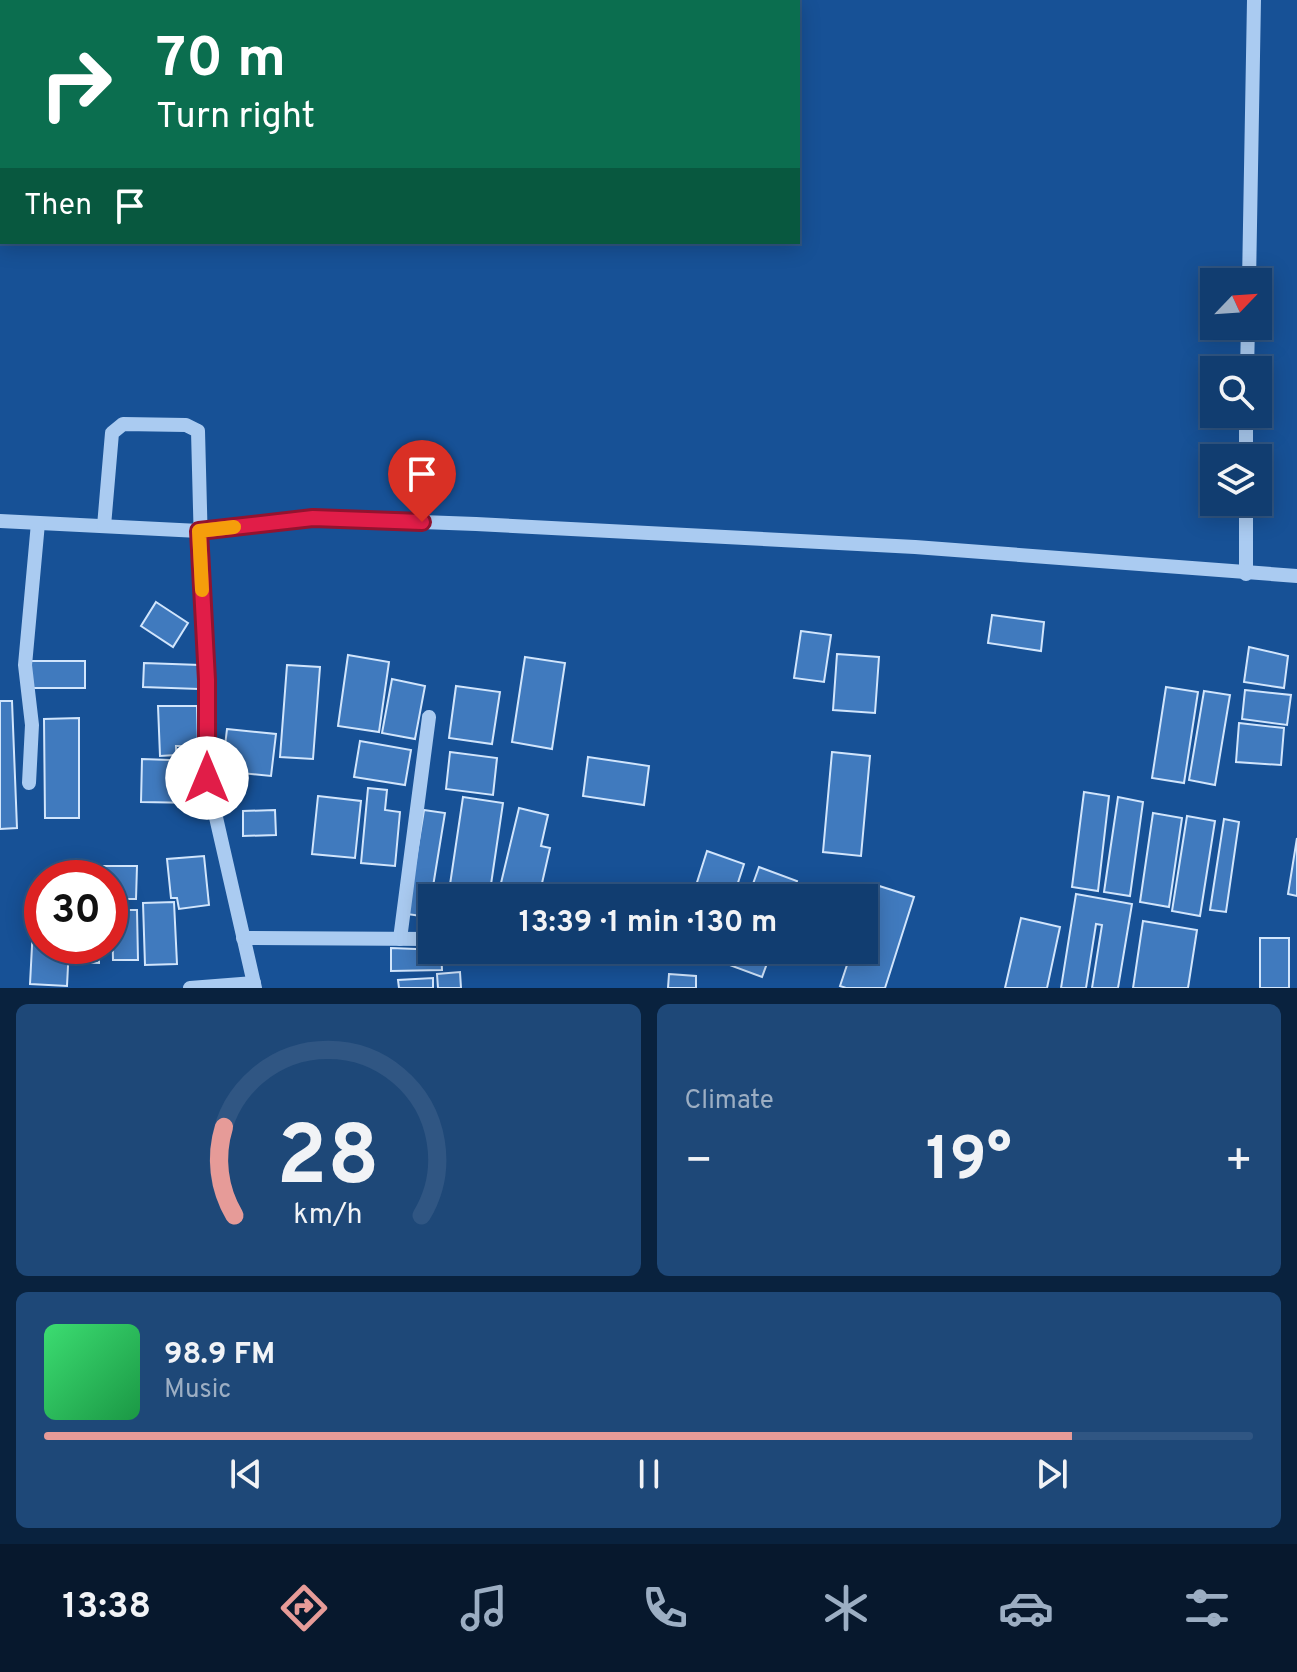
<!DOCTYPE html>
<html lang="en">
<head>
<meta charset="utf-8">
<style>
  body { margin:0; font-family:Overpass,sans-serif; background:#1e4878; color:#f1f3f6; height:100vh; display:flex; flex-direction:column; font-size:30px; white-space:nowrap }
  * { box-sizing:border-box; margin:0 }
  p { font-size:26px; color:#9caec3 }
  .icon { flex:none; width:44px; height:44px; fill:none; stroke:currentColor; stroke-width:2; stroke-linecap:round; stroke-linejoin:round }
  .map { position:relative; height:988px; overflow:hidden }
  .panel { display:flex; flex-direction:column; gap:16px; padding:16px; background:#09223e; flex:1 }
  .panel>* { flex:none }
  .hud { position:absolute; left:0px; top:0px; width:800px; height:244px; box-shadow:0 4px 20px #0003,0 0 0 2px #305683; background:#0b6e4f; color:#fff; overflow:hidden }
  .needle { width:52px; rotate:65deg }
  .fabs { position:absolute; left:1200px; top:268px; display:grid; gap:16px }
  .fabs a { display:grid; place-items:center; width:72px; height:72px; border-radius:0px; background:#113d70; box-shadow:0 4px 20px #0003,0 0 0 2px #305683; font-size:40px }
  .speed { position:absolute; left:24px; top:860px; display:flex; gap:16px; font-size:40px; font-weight:700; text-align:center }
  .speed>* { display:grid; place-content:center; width:104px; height:104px; border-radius:50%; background:#113d70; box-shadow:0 4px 20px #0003,0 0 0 2px #305683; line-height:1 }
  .speed .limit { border:12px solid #d22; background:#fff; color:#111 }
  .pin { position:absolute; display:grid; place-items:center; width:68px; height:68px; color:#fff; margin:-82px -34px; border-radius:50% 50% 50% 0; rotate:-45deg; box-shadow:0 0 8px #0007 }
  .pin .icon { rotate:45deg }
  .me { position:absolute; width:88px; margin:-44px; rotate:0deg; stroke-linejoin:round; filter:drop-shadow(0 0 6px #0008) }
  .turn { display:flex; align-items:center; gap:28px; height:168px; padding:0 24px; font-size:36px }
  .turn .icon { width:104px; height:104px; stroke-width:2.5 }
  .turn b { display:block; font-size:56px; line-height:68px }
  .then { display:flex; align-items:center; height:76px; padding:0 24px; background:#0003; gap:16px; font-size:30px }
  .big { font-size:60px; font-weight:700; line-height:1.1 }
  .panel .widget { flex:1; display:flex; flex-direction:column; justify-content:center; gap:12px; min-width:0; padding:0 28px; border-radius:12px; background:#1e4878 }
  .panel .dial { align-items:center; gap:0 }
  .dial svg { height:208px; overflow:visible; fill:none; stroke:#305683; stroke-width:7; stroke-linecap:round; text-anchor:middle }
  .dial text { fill:#f1f3f6; stroke:none }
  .song { display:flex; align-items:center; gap:24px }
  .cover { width:96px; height:96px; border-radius:12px; background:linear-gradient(135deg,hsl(140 70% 55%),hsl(140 70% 35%)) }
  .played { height:8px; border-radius:4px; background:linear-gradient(90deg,#e69b98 85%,#305683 85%) }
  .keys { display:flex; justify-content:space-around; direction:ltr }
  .heat { display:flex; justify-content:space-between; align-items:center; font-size:44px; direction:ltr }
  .panel .tiles { flex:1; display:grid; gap:16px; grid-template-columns:1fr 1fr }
  .widget:last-child { grid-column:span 2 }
  .trip { position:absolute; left:418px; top:884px; width:460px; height:80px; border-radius:0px; background:#113d70; box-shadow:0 4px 20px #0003,0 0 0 2px #305683; font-weight:700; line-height:80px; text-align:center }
  .menu { display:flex; height:128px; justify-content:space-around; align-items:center; background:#07182d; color:#9caec3 }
  .menu .icon { width:56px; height:56px }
  .menu .active { color:#e69b98 }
  .menu b { font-size:36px; color:#f1f3f6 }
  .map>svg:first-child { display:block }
</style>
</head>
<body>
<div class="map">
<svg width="1297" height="988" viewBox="0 0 1297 988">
  <rect width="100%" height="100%" fill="#175196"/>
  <g fill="#407abe" stroke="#d1e5fc" stroke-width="2">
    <path d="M156,602L188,623L173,647L141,626Z"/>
    <path d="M992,615L1044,622L1041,651L988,643Z"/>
    <path d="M801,631L831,635L824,682L794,678Z"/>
    <path d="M1249,647L1288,656L1284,688L1244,682Z"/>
    <path d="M837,654L879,657L875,713L833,710Z"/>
    <path d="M348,655L389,662L379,732L338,726Z"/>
    <path d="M525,657L565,663L552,749L512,742Z"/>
    <rect x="30" y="661" width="55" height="27"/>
    <path d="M144,663L200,665L199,689L143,687Z"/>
    <path d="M287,665L320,667L313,759L280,757Z"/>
    <path d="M392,679L425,686L415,739L382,733Z"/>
    <path d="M456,686L500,692L492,744L449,738Z"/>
    <path d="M1166,687L1198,692L1184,783L1152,778Z"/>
    <path d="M1245,690L1291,695L1287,725L1242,719Z"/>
    <path d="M1204,691L1230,695L1215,785L1189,780Z"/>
    <path d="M0,701H12L17,828L0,829Z"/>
    <path d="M158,706H197L198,746H176V755L160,756Z"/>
    <path d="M79,718V818H45L44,719Z"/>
    <path d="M1239,723L1284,728L1281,765L1236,762Z"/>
    <path d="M227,729L276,734L271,776L222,771Z"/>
    <path d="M360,741L411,750L405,785L354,777Z"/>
    <path d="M450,752L497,758L493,795L446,789Z"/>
    <path d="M832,752L870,756L861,856L823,852Z"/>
    <path d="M588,757L649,766L644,805L583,796Z"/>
    <path d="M142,759L198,761L197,803L141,802Z"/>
    <path d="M368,788L387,790L385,810L400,812L395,866L361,863Z"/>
    <path d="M1084,792L1109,796L1098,891L1072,887Z"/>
    <path d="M318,796L361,801L355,858L312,854Z"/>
    <path d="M463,797L503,803L489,898H448Z"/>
    <path d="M1118,797L1143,802L1130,896L1104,892Z"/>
    <path d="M519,808L548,815L541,846L550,848L540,892L501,883Z"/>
    <path d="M275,810L276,835L243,836V811Z"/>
    <path d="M424,810L445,813L428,917L407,914Z"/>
    <path d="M1153,813L1182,818L1169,907L1140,902Z"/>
    <path d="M1187,816L1215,821L1200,916L1172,911Z"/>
    <path d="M1224,819L1239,822L1226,912L1210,910Z"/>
    <path d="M1297,838V896L1288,894Z"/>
    <path d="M707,851L744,864L733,898H692Z"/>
    <path d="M204,856L209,905L179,909L177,898H171L167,859Z"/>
    <path d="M102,866H137L136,899H110V878H103Z"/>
    <path d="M759,867L797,881L791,898H748Z"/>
    <path d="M873,884L914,897L885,988H846L840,986L852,950H864V913Z"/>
    <path d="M1076,894L1132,904L1118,988H1092L1102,925L1096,924L1086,988H1061Z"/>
    <path d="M174,902L177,964L145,965L143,903Z"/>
    <path d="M34,908L42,909V946H69L67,986L30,984Z"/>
    <path d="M112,910H137L138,960H113Z"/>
    <path d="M1021,918L1060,927L1047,988H1005Z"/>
    <path d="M1143,921L1197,930L1188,988H1133Z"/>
    <rect x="1260" y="938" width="29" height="50"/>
    <path d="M75,946H99V963L75,962Z"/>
    <path d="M391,948L441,950L442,970L391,971Z"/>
    <path d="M728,950H772L762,977L724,963Z"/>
    <path d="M460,972L461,988H438L437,974Z"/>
    <path d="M669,974L696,976V988H668Z"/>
    <path d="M433,978V988H399L398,980Z"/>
  </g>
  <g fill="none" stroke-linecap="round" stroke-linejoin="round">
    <g stroke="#aacbf1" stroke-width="14">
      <path d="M1249,282L1254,0"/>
      <path d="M1247,370L1248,326"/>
      <path d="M1246,458V414"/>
      <path d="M1246,502V574"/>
      <path d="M0,521L199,531L313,518L476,524L915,547L1297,576"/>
      <path d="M104,526L112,433L123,424L186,425L198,431L207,778L255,988"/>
      <path d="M29,783L32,725L25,665L38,523"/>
      <path d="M243,938L432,939"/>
      <path d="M400,939L429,717"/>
      <path d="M190,988L254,983"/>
    </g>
  </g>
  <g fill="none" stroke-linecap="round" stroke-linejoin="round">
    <defs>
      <path id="route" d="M207,778V680L199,531L313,518L422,522"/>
    </defs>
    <use href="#route" stroke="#92132f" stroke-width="20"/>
    <use href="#route" stroke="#e11d48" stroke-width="14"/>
    <path stroke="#f59e0b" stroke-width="14" d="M202,590L199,531L234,527"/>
  </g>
</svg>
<div class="fabs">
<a><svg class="needle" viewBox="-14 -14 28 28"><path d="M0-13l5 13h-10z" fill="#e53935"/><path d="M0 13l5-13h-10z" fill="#9caec3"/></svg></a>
<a><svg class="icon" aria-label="search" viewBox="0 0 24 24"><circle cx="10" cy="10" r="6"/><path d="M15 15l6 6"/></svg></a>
<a><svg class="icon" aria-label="layers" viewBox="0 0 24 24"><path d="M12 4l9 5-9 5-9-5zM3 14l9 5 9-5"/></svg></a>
</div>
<div class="speed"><div class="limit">30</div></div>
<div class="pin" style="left:422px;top:522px;background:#d93025"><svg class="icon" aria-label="arrive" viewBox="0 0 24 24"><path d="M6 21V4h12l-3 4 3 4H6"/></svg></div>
<svg class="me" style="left:207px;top:778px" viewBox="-20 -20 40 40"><circle r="19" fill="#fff"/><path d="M0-13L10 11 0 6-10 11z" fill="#e11d48"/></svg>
<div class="trip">13:39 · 1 min · 130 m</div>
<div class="hud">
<div class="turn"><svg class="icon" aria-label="right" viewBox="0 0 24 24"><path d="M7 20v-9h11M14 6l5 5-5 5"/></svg><div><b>70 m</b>Turn right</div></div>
<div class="then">Then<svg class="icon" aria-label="arrive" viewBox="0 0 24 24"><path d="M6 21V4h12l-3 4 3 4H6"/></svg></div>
</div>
</div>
<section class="panel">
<div class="tiles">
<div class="widget dial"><svg viewBox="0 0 100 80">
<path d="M14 69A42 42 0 1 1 86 69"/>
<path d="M14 69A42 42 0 0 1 10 35" stroke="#e69b98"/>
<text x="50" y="56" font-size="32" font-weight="700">28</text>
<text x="50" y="72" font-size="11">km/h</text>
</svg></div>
<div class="widget"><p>Climate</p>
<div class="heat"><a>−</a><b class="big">19°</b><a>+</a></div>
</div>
<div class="widget">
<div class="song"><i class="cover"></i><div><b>98.9 FM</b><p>Music</p></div></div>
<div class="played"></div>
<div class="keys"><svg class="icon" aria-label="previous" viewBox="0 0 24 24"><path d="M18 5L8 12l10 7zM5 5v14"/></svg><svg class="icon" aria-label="pause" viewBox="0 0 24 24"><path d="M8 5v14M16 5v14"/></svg><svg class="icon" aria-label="next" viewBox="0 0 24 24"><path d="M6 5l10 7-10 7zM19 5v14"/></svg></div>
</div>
</div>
</section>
<nav class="menu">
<b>13:38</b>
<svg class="icon active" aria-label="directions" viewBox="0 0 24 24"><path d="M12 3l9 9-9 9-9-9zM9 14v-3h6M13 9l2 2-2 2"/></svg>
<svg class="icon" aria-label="music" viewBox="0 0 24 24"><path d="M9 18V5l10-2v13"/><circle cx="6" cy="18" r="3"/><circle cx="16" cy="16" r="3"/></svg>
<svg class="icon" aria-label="phone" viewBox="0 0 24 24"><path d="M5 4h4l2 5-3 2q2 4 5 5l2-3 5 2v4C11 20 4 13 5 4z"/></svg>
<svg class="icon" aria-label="climate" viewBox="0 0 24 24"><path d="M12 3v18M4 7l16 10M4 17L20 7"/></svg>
<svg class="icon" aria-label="car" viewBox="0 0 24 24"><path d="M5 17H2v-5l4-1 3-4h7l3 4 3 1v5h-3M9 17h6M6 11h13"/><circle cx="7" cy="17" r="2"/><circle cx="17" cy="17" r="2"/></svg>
<svg class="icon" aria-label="filters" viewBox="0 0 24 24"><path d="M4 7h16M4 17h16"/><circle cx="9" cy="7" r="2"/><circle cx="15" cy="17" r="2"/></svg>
</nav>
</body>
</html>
